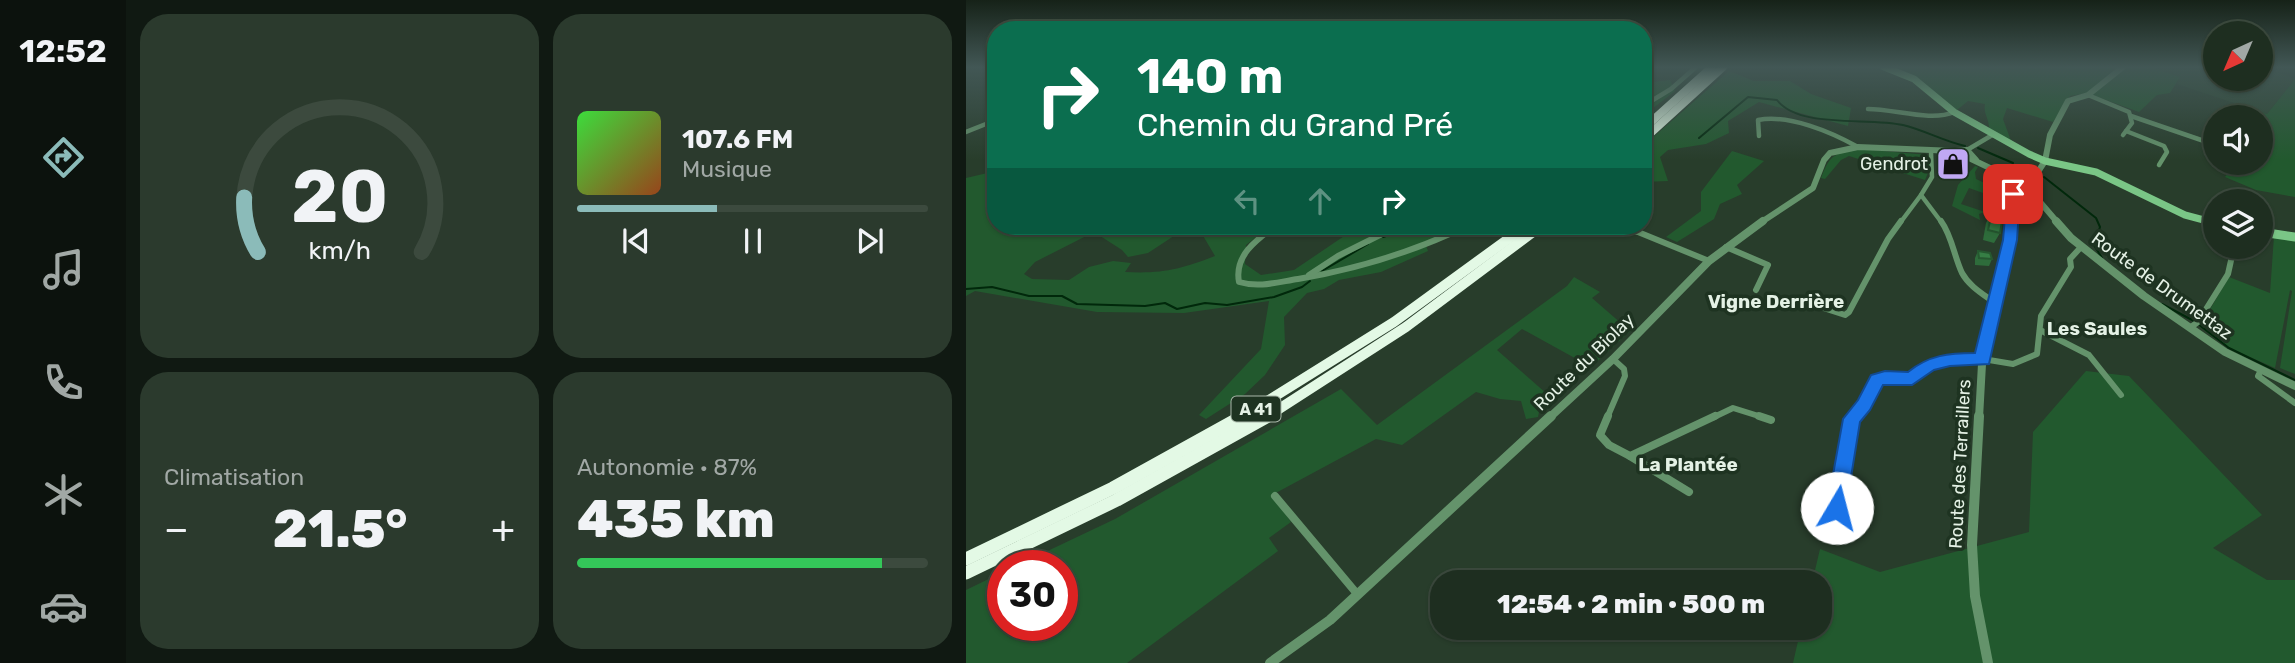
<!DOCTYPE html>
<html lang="fr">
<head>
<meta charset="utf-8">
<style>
  body { margin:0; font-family:Rubik,sans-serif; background:#2b3a2d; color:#f1f3f6; height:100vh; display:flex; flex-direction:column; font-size:26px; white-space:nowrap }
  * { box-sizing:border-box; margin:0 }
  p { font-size:23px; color:#a1a8a5 }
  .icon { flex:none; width:38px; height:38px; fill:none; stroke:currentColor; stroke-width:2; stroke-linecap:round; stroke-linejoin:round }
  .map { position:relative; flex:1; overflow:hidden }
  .panel { display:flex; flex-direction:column; gap:14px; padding:14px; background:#101912; width:840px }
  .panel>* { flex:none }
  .guide { position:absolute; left:21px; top:21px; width:665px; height:214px; border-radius:28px; box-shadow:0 2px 5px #0004,0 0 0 2px #3c4a3e; background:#0b6e4f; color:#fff; overflow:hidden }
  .needle { width:46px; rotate:224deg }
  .controls { position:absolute; left:1237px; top:21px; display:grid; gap:14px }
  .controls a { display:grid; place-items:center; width:70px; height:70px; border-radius:50%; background:#1e2e20; box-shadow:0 2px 5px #0004,0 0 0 2px #3c4a3e; font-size:35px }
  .speed { position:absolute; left:21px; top:550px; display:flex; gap:14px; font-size:35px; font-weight:700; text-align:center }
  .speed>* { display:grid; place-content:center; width:91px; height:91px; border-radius:50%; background:#1e2e20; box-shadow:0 2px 5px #0004,0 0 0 2px #3c4a3e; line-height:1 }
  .speed .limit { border:10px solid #d22; background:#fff; color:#111 }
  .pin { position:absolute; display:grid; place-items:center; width:60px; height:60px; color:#fff; margin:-30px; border-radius:14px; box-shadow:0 4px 10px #0006 }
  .me { position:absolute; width:77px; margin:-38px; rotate:8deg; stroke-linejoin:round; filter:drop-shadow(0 0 5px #0008) }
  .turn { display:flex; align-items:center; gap:24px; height:147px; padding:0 35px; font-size:32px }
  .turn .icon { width:91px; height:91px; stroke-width:2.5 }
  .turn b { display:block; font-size:49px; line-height:60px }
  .lanes { display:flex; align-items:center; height:66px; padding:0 35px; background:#0003; justify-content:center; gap:35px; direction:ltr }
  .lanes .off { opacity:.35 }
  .big { font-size:52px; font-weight:800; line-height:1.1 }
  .panel .tile { flex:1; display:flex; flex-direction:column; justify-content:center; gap:10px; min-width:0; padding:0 24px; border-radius:28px; background:#2b3a2d }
  .panel .dial { align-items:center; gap:0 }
  .dial svg { height:182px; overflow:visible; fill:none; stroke:#3c4a3e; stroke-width:7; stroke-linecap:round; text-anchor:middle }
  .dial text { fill:#f1f3f6; stroke:none }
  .song { display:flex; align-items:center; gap:21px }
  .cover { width:84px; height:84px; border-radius:10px; background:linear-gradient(135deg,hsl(120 70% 55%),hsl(20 70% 35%)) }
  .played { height:7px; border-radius:4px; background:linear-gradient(90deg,#8bbbb9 40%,#3c4a3e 40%) }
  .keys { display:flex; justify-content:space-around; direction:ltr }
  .heat { display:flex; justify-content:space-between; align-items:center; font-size:38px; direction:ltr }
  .charge { height:10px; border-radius:5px; background:linear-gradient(90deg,#34c759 87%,#3c4a3e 0) }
  .panel .tiles { flex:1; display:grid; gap:14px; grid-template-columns:repeat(2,1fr) }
  .trip { position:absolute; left:464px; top:570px; width:402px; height:70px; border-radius:28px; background:#1e2e20; box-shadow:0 2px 5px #0004,0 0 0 2px #3c4a3e; font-weight:800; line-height:70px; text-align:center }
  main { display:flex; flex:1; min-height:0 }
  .dock { display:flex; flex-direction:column; width:126px; justify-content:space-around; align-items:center; background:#0c120d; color:#a1a8a5 }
  .dock .icon { width:49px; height:49px }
  .dock .selected { color:#8bbbb9 }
  .dock b { font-size:32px; color:#f1f3f6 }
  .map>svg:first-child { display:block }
</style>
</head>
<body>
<main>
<nav class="dock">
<b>12:52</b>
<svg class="icon selected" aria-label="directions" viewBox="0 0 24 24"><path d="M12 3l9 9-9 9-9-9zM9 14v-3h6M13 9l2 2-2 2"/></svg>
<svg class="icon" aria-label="music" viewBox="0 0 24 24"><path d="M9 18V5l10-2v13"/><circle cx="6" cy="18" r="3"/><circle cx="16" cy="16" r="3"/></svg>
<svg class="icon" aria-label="phone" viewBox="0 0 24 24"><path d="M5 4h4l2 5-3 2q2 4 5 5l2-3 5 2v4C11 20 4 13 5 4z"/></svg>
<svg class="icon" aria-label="climate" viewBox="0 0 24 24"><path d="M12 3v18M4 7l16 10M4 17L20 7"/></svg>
<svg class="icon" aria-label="car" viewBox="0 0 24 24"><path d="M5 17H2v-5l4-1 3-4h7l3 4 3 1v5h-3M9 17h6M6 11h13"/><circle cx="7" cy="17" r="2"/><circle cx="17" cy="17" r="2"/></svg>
</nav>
<section class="panel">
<div class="tiles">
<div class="tile dial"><svg viewBox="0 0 100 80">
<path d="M14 69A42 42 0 1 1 86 69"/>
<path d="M14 69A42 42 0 0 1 8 45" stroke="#8bbbb9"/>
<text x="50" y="56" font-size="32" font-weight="700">20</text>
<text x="50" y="72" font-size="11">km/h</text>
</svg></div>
<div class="tile">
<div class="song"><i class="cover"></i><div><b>107.6 FM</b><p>Musique</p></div></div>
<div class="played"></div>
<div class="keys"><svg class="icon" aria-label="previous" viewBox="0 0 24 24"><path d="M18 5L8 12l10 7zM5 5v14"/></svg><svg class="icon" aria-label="pause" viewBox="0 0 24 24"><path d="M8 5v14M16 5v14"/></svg><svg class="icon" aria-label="next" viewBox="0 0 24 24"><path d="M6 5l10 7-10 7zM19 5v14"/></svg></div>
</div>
<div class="tile"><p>Climatisation</p>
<div class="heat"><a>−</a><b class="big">21.5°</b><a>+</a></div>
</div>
<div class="tile"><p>Autonomie · 87%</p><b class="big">435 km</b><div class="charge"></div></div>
</div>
</section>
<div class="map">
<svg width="1329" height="663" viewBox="0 0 1329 663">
  <rect width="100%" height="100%" fill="#283d2b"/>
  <path fill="#2b462f" d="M1184,67H1249L1250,79H1295V67H1298L1329,79L1301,114L1211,84L1213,77Z"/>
  <g fill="#22592e">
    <path d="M925,67H1184L1214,77L1204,93L1191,95L1173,112L1121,93L1104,96L1087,122L1041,108L1037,119L1045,141L1023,130C1024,120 1017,114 1019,104L1002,101L991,110Z"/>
    <path d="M763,71L788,81H824L845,94L885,108L882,126L793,102L762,121L763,133L740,144L702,150L694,157L702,181L677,182V146Z"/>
    <path d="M1329,79V197L1290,190L1259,177L1270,163H1295V117H1263L1268,103L1301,114Z"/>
    <path d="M704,80L709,91L677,116V83Z"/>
    <path d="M895,149L962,155L964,168L959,180L883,156L875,160L859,179L855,178C865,152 869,154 895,149Z"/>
    <path d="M766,151L798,161L771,185L776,194L754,204L748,219L711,242L700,237L735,211V192Z"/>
    <path d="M1009,166L1012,167L1009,172L1010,179L1036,191L1031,198L1003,188L995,204L1019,212L1013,214L1014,220L986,206L992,185Z"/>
    <path d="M30,171V226H223L182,253L162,257L156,250L128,232L69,262L58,274L66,279L103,280L123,267L147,261L165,263L159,272C197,274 215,269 249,256L236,234L245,235L264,226H304L280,245L279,264L295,275L328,270L393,226H491L459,243L462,251L415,272L373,280L358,289L341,293L318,317L319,345L299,375L279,394L240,419L233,415L295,349L303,301L218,313L131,312L9,291L0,296V178Z"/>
    <path d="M1308,236L1329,241V374L1314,368L1326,291L1324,290L1309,368L1261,347L1236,323L1263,277L1304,293Z"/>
    <path d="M608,277L634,292L626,298L664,331L625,367L556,329L531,350L589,401L574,407L572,417L560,419L555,401L534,399L510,392L436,445L410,439L306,495L325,522L303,538L312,551L161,663H0V590L37,572V625H96V565H52L149,519L375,389L411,425L601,286Z"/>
    <path d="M1120,371L1163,376L1296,515L1247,548L1301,580H1329V663H827L835,628H854V583H846L854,549L914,572L1063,532L1067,432Z"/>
  </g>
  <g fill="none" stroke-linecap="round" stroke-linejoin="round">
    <g stroke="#01280b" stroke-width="2">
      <path d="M733,138L782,97L811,100C833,129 902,117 937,125C958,130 977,141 999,146"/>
      <path d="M1012,148L1047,163"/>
      <path d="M1053,165L1061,169"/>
      <path d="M1078,177L1130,218L1134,227L1128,245L1136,258"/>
      <path d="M417,237L451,226"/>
      <path d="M356,271L402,244"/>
      <path d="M0,289L26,287L63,296H96L111,304L179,306L199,303L211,309L239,303L261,305L308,297L336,287L344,281"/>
      <path d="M1196,304L1228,321"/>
      <path d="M1232,324L1263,348L1329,380"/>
    </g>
    <g stroke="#64936b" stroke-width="4.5">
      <path d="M1122,95L1163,112L1166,123L1157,135"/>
      <path d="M677,106L705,89L730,67"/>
      <path d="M902,109C929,109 965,122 988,112"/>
      <path d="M1165,116L1241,142L1245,147L1241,154"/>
      <path d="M1160,131L1198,146L1201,152L1193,165"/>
      <path d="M0,132L30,120"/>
      <path d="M793,136L792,120C823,114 865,132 892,147"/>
      <path d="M1001,150L1028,134"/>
      <path d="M965,152L966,177L955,195L976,223"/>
      <path d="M934,223L955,195"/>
    </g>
    <g stroke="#64936b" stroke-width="6">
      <path d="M975,221C986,236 988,256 996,273C1003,286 1017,294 1029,303"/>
      <path d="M309,226C290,240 268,256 273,282C293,288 312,282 332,279C391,269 447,252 501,226"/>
      <path d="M599,226L672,232L743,261"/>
      <path d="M760,247L802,265L790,290"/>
      <path d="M343,275L372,256L432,226"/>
      <path d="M845,304L879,315L883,312L922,239L935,221"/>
      <path d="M1225,327L1232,322L1262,274L1268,247"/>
      <path d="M1074,330L1123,355L1155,395"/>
      <path d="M1295,370L1292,376L1329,403"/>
      <path d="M641,418L659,376L658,369L647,359"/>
      <path d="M746,418L767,408L799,418"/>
      <path d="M886,418L898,405L911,380L919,377L946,379L963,365L984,359H1017L1047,364L1071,354L1075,316L1105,267L1104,259L1115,247"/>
    </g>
    <g stroke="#64936b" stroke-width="8">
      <path d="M642,416L634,435L643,445L664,456L749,416"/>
      <path d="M793,416L805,420"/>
      <path d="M664,456L723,492"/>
      <path d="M309,496L392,595"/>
      <path d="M871,508L888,416"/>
    </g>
    <g stroke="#64936b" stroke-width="6">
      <path d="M989,151L1001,150L1010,160"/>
      <path d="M1003,158L1049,180"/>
      <path d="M1052,179L1061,181L1064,187L1050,186L1048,181Z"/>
      <path d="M1064,184L1079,161L1084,135L1102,101L1122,95L1157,67"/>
      <path d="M1062,188L1092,223"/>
      <path d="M794,223L847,188L858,160L864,153L892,147L989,151"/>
      <path d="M1045,223L1050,185"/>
    </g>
    <g stroke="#64936b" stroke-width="8">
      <path d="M1090,221L1105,238L1178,296L1259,352L1329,386"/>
      <path d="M583,418L647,359L743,261L797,221"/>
      <path d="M1013,418L1017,346L1037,277L1045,221"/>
    </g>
    <g stroke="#64936b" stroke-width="10">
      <path d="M1013,416L1006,545L1009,596L1022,663"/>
      <path d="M304,663L364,620L585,416"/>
    </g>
    <path stroke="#7ac686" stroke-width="7" d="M918,67L948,79L988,112L1063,154L1079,161L1130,172L1219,215L1249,223"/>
    <g stroke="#7ac686" stroke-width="9">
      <path d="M1242,221L1250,223"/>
      <path d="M1295,232L1329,237"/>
    </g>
    <g stroke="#e3f9e5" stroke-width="8">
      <path d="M677,129L746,67"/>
      <path d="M677,140L757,67"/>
    </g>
    <g stroke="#e3f9e5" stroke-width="10">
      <path d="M274,418L428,322L560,226"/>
      <path d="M299,418L440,327L575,226"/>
    </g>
    <g stroke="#e3f9e5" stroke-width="13">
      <path d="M0,559L147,488L277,416"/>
      <path d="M0,573L151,500L302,416"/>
    </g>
  </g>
  <g fill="#2e6c3b">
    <path d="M1026,212L1034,233L1028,243L1017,240L1020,223Z"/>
    <path d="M1012,251L1026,259L1023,266L1009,265V258Z"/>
  </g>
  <g fill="#367e45" stroke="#265830" stroke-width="2">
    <path d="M1026,212L1037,215L1034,233L1022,230Z"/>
    <path d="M1012,251L1024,253L1026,259L1013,258Z"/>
  </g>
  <linearGradient id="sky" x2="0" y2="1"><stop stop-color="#162218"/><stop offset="0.42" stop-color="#425755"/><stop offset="1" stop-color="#425755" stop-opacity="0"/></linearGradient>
  <rect width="1329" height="160" fill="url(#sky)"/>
  <path fill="#1a73e8" stroke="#114b97" stroke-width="2" d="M1047,190L1054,194L1051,240L1023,364L984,366L968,370L946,385H917L904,410L894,422L880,508L877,514L871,517L864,514L861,508L877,419L892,400L905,375L919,371L942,372C963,355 983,353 1009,353L1037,240L1041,194Z"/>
  <defs>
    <symbol id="shop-square" viewBox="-11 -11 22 22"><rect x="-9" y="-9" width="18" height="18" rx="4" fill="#c0a8f4" stroke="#1e3321"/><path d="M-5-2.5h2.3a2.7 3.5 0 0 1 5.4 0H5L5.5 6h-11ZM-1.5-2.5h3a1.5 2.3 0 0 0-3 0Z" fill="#111"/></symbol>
  </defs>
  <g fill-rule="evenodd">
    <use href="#shop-square" x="968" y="145" width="38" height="38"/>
  </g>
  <g text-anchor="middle" stroke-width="7" stroke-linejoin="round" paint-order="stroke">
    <rect fill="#1e3321" stroke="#a9b8aa" stroke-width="2" x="265.5" y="396.5" width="49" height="25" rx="5"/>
    <g font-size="16" font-weight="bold" fill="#e4f1e5">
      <text x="290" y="415">A 41</text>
    </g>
    <g font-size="18" fill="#e4f1e5" stroke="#1e3321" text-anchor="end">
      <text x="962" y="170">Gendrot</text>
    </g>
    <g font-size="18" fill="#e4f1e5" stroke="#1e3321">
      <text transform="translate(1196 286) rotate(36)" y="6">Route de Drumettaz</text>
      <text transform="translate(618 362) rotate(-44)" y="6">Route du Biolay</text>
      <text transform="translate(994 464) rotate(-87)" y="6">Route des Terraillers</text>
    </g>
    <g font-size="19" font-weight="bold" fill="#e4f1e5" stroke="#1e3321">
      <text x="810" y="308">Vigne Derrière</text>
      <text x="1131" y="335">Les Saules</text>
      <text x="722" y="471">La Plantée</text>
    </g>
  </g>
</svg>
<div class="controls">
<a><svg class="needle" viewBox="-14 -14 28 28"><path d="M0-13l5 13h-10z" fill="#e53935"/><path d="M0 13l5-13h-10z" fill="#a1a8a5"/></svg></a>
<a><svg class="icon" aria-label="sound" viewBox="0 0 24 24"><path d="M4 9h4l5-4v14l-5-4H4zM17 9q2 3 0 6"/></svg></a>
<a><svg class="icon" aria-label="layers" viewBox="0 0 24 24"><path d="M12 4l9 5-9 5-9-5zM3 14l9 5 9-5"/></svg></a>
</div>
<div class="speed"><div class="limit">30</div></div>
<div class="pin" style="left:1047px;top:194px;background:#d93025"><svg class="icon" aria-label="arrive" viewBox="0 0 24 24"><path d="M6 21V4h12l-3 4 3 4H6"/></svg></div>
<svg class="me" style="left:871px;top:508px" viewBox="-20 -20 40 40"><circle r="19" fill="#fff"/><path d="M0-13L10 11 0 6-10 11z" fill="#1a73e8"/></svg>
<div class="trip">12:54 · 2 min · 500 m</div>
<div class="guide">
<div class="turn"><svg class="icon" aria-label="right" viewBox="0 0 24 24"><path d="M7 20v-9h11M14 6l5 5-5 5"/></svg><div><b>140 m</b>Chemin du Grand Pré</div></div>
<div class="lanes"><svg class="icon off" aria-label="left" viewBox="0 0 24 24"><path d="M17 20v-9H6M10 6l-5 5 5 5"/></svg><svg class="icon off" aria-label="ahead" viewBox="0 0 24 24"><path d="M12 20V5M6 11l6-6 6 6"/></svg><svg class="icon" aria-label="right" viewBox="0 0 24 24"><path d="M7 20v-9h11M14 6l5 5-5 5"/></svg></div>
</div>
</div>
</main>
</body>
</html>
